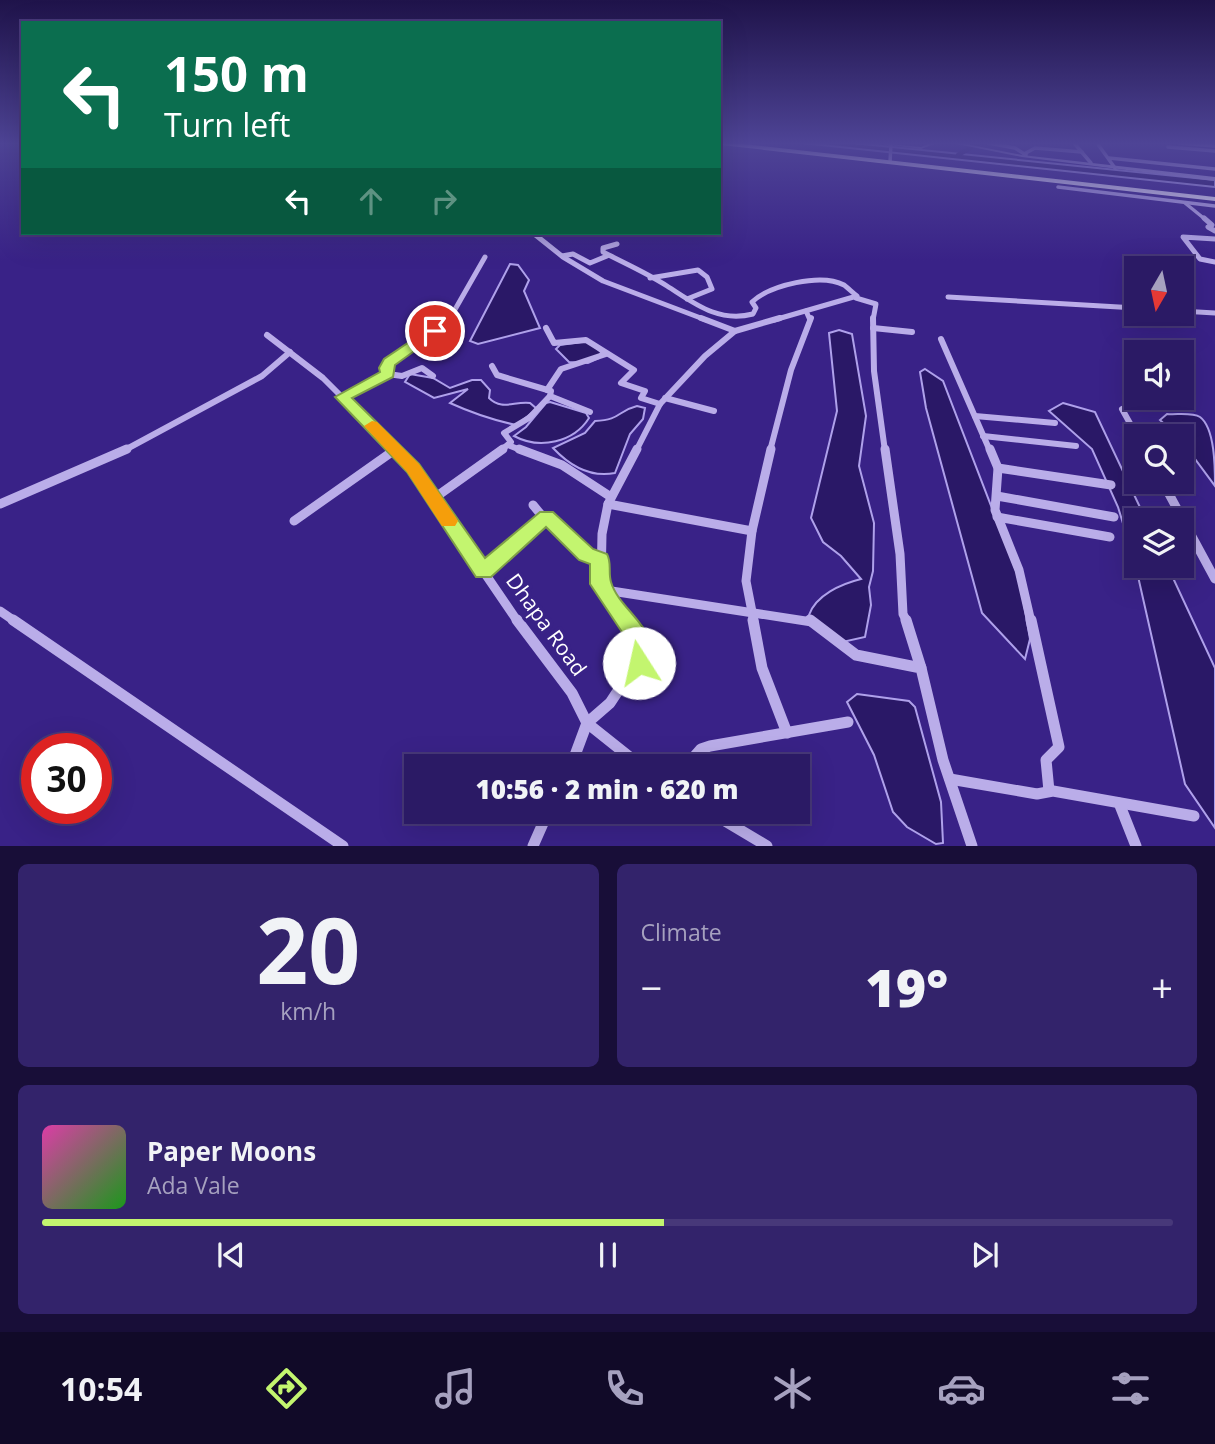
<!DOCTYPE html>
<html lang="en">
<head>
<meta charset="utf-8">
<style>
  body { margin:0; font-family:"Open Sans",sans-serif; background:#33236b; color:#f1f3f6; height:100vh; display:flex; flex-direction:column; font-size:26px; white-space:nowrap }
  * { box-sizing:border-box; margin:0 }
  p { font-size:23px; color:#a6a1bf }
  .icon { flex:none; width:38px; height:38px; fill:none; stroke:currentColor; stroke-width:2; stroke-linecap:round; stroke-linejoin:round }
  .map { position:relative; height:846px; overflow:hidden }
  .sheet { display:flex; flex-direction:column; gap:18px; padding:18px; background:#180e38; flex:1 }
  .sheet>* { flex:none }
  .hud { position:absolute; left:21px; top:21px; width:700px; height:214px; border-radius:0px; box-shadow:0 7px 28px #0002,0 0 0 2px #473879; background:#0b6e4f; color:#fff; overflow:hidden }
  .needle { width:46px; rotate:189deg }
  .fabs { position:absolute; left:1124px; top:256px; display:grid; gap:14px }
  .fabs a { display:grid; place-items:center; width:70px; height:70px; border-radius:0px; background:#2b1a65; box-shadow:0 7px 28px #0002,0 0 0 2px #473879; font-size:35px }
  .speed { position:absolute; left:21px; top:733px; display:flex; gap:14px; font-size:35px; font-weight:700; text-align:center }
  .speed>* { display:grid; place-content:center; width:91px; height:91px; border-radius:50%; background:#2b1a65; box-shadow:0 7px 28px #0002,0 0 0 2px #473879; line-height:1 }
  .speed .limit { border:10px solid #d22; background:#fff; color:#111 }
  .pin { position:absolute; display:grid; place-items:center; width:60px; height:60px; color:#fff; margin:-30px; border:4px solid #fff; border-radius:50%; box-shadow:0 2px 7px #0007 }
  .me { position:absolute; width:77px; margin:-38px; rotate:350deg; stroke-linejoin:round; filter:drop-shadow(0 0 5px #0008) }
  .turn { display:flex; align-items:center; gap:24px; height:147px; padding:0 28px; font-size:32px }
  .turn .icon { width:91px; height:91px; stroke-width:2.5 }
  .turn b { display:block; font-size:49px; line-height:60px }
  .lanes { display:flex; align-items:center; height:66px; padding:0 28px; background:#0003; justify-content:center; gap:35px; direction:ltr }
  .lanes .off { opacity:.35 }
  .big { font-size:52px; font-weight:800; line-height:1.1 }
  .sheet .tile { flex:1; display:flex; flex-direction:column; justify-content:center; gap:10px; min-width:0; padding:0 24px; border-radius:10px; background:#33236b }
  .sheet .dial { align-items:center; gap:0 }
  .dial b { font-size:91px; line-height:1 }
  .song { display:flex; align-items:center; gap:21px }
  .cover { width:84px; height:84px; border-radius:10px; background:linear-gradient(135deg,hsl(320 70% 55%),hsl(120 70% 35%)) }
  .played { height:7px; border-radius:4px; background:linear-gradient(90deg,#c3f56f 55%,#473879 55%) }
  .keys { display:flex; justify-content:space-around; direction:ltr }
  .heat { display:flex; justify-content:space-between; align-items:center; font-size:38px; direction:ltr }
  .sheet .tiles { flex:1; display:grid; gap:18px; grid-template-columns:1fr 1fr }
  .tile:last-child { grid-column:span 2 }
  .trip { position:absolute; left:404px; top:754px; width:406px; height:70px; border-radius:0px; background:#2b1a65; box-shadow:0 7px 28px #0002,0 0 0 2px #473879; font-weight:800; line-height:70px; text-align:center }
  .tabs { display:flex; height:112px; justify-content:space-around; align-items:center; background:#110a28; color:#a6a1bf }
  .tabs .icon { width:49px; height:49px }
  .tabs .on { color:#c3f56f }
  .tabs b { font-size:32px; color:#f1f3f6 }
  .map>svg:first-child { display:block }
</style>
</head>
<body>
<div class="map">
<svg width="1215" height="846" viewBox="0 0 1215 846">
  <rect width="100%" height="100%" fill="#392287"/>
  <g fill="#2a1867" stroke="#afa1eb" stroke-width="2">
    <path d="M803,143H853L1215,180V187Z"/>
    <path d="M510,264L518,265L529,280L524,291L540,328L478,344L470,341Z"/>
    <path d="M839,330L852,334L866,416L859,466L874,523L873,571L869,587L871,605L865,637L838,643L809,615C816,595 841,584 861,579L841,556L823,542L811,518L837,411L829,333Z"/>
    <path d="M588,341L601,352L599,358L588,363L569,362L556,349L560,345Z"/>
    <path d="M925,369L943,381L1020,581L1030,639L1025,659L982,613L926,408L920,372Z"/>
    <path d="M410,374L433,378L450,388L472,380H481L490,390L489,398C502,411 514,401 530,403L537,409L516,425C493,420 472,413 450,403L468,389L434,398L405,382Z"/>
    <path d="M550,402L586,413L589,418C574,442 540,450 514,436L526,427L546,403Z"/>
    <path d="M1063,403L1095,412L1146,520H1136V565H1167L1215,668V828L1185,784L1135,563L1118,507L1092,449L1049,411Z"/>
    <path d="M637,406L645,408L643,419L630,434L615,473C590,478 570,466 553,448L585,433L595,421C621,420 617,411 637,406Z"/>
    <path d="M1167,414C1176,415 1192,412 1200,417C1215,428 1215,468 1215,486L1181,440V436H1177L1160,420Z"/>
    <path d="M857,694L909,701L915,707L941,802L943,843L936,844L907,827L893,812L874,755L847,702Z"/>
  </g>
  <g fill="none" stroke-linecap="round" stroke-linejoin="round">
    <path stroke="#2a1867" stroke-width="4.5" d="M958,155L979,143"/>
    <g stroke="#baade9" stroke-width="3.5">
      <path d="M988,143L1015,148L1026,155"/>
      <path d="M1074,143L1091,163"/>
      <path d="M1097,143L1115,168"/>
      <path d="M1179,143L1215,146"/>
      <path d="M1168,147L1215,151"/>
      <path d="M1024,154L1035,148L1082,152"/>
      <path d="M1109,158L1215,169"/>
      <path d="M890,162L891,144"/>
      <path d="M1058,187L1215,206"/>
      <path d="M1185,203L1206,220"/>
    </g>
    <g stroke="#baade9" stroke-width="5">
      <path d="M1204,218L1212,225L1208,227L1215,231"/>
      <path d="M533,233L563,257L603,281L706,320"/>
      <path d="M1215,239L1183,237L1200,259L1215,262"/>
      <path d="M617,244L603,248V252C624,263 647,273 667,286C694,303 718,323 753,314L756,308L752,302C770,285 821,273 844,285C848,288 853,293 857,296L774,320"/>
      <path d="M562,256L573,254L590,263L607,256"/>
      <path d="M650,278L698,270L707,277L712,289L687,299"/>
      <path d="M948,297L1136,308"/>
      <path d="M856,298L876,304L873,320"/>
      <path d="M806,311L810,320"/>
      <path d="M1181,311L1215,313"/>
      <path d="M446,320L453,313L485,257"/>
    </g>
    <g stroke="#baade9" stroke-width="6">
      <path d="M873,318L874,371L885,451"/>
      <path d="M546,328L554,343L586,340L634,370L621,383L645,391L641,398L660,404"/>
      <path d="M873,328L912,332"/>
      <path d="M735,331L780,318"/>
      <path d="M267,335L323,378L396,451"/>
      <path d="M941,339L990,451"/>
      <path d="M492,366L497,375L551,391L550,396L590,412"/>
      <path d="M388,374L402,376L422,368L433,376"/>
      <path d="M547,390L561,369L606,354"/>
      <path d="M342,397L388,374L386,368L389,362L426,338L447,318"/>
      <path d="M665,398L714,411"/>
      <path d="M1122,409L1137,436"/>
      <path d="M975,416L1055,423"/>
      <path d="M983,436L1076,446"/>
      <path d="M508,445L523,451"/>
      <path d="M123,451L262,376L290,352"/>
      <path d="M394,451L396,449"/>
      <path d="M500,451L511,442L504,433L529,418L550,396"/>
      <path d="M636,451L660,404L705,356L735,331L701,318"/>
      <path d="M770,451L791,370L811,318"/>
    </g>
    <g stroke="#baade9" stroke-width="9">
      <path d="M394,449L413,468L518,622"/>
      <path d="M519,449L562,465L611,497"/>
      <path d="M885,449L900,554L903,614L907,622"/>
      <path d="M990,449L998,468L995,510L1019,570L1031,622"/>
      <path d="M998,468L1111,485"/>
      <path d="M1162,481L1215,579"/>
      <path d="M997,496L1114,517"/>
      <path d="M433,499L503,449"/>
      <path d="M0,504L127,449"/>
      <path d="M608,504L752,531"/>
      <path d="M533,505L543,517"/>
      <path d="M997,517L1110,537"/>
      <path d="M294,521L396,449"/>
      <path d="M483,571L546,516L586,555L600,560"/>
      <path d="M605,590L812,622"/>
      <path d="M0,611L16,622"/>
      <path d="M627,622L601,584L602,534L608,504L637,449"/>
      <path d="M754,622L746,581L752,531L771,449"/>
    </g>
    <g stroke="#baade9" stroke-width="11">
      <path d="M13,620L343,846"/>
      <path d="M517,620L572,693L587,723L571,766"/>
      <path d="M626,620L639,639L641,656L610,703L587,723L641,766"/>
      <path d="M753,620L762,668L787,733"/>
      <path d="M810,620L856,655L921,668L943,760L972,846"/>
      <path d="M906,620L921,668"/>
      <path d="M1031,620L1059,747L1046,760L1049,791"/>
      <path d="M686,766L701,749L710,746L848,722"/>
      <path d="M950,779L1037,794L1053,791L1194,816"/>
      <path d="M1119,803L1136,846"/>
      <path d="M710,812L767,846"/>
      <path d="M533,846L548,812"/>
    </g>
    <g fill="#baade9" fill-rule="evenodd">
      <path d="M876,143L921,147L931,143H937L921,149Z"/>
      <path d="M952,143H961L1022,155L1215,177V181L1022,157Z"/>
    </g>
    <path fill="#f4f0fe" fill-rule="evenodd" d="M719,143H735L1215,197V201L721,145Z"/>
  </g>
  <linearGradient id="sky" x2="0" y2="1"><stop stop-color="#1f134a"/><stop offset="0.55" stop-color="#4e4496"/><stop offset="1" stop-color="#4e4496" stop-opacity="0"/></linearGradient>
  <rect width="1215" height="261" fill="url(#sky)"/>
  <path fill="#c3f56f" stroke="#7f9f48" stroke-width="2" d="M430,328L442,331L395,365L393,377L352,398L419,464L485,558L540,512H553L593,549L607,554C612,563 608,572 611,582C620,613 666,630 647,670L639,673L631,670L628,663V641L590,584V564L579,560L546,527L491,577H476L407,472L335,397L380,372L379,368L384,359Z"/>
  <path fill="#f59e0b" d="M372,421L377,422L419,464L455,516L458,521L455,526H442L407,472L364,426Z"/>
  <g text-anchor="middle" stroke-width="7" stroke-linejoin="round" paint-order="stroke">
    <g font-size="21" fill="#fff" stroke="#392287">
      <text transform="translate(546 625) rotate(54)" y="7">Dhapa Road</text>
    </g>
  </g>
</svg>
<div class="fabs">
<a><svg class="needle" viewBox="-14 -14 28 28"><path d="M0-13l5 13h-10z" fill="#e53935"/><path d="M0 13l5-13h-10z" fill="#a6a1bf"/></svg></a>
<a><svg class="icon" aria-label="sound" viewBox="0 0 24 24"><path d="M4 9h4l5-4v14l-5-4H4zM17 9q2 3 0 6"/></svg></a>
<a><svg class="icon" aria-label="search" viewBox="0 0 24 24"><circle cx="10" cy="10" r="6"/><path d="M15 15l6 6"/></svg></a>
<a><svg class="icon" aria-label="layers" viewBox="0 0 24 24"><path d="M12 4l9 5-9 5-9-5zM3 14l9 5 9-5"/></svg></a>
</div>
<div class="speed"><div class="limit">30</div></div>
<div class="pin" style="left:435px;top:331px;background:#d93025"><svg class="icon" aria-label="arrive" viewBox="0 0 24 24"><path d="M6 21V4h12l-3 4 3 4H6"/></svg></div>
<svg class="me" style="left:639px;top:663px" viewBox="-20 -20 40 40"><circle r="19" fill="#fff"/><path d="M0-13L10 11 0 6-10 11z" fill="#c3f56f"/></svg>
<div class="trip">10:56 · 2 min · 620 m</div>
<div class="hud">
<div class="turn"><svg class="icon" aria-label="left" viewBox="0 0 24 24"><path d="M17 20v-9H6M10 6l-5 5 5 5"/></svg><div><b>150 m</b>Turn left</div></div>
<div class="lanes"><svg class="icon" aria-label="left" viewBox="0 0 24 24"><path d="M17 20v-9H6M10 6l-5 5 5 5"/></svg><svg class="icon off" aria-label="ahead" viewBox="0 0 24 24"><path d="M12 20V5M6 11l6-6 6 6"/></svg><svg class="icon off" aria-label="right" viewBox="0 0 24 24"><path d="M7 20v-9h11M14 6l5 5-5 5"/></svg></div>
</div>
</div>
<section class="sheet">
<div class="tiles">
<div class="tile dial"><b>20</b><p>km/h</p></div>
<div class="tile"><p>Climate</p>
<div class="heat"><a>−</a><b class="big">19°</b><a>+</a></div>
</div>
<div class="tile">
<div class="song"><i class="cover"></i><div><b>Paper Moons</b><p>Ada Vale</p></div></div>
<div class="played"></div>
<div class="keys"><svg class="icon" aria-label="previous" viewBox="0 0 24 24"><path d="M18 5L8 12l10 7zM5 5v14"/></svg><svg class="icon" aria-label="pause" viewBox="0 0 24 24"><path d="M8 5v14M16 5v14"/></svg><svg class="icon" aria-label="next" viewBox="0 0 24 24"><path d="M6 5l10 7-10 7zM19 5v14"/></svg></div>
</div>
</div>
</section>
<nav class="tabs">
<b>10:54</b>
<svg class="icon on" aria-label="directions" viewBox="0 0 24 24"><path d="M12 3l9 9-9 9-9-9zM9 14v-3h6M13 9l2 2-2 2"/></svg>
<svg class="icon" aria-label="music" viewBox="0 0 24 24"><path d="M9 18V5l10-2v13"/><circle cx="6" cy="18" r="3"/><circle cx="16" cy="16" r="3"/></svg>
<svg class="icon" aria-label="phone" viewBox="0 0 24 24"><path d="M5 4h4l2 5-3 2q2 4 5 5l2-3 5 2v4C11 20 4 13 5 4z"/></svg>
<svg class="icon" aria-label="climate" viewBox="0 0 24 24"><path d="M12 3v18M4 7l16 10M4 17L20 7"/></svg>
<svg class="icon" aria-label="car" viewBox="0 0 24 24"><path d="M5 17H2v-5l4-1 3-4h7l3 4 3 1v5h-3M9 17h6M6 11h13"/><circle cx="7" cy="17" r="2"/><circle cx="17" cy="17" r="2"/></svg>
<svg class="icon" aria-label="filters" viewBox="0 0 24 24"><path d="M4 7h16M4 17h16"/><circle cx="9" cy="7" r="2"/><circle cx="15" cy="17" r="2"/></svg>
</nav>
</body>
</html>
